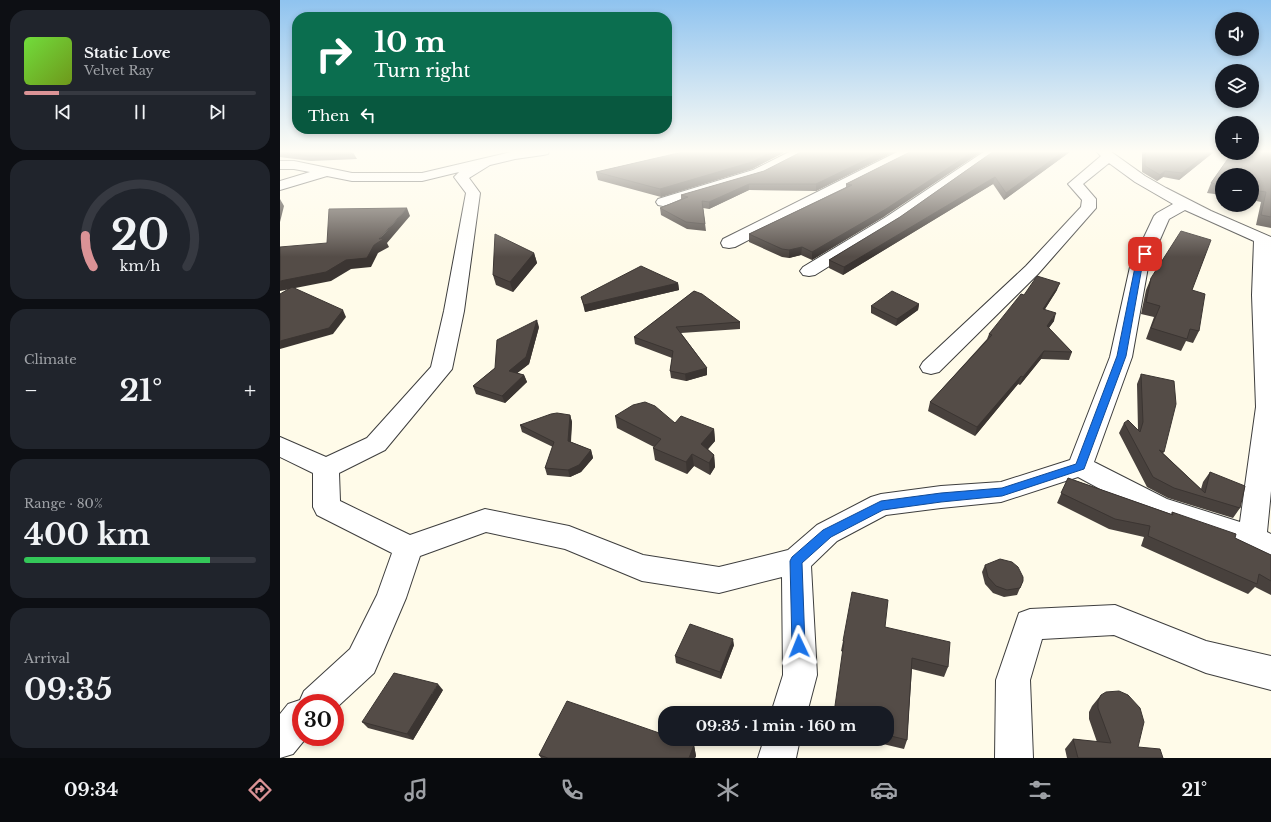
<!DOCTYPE html>
<html lang="en">
<head>
<meta charset="utf-8">
<style>
  body { margin:0; font-family:"Libre Baskerville",serif; background:#20242c; color:#f1f3f6; height:100vh; display:flex; flex-direction:column; font-size:15px; white-space:nowrap }
  * { box-sizing:border-box; margin:0 }
  p { font-size:13px; color:#9ea1a6 }
  .icon { flex:none; width:22px; height:22px; fill:none; stroke:currentColor; stroke-width:2; stroke-linecap:round; stroke-linejoin:round }
  .map { position:relative; flex:1; overflow:hidden }
  .drawer { display:flex; flex-direction:column; gap:10px; padding:10px; background:#0d0f14; width:280px }
  .drawer>* { flex:none }
  .top-card { position:absolute; left:12px; top:12px; width:380px; height:122px; border-radius:16px; box-shadow:0 2px 6px #0003; background:#0b6e4f; color:#fff; overflow:hidden }
  .fabs { position:absolute; left:935px; top:12px; display:grid; gap:8px }
  .fabs a { display:grid; place-items:center; width:44px; height:44px; border-radius:50%; background:#171b24; box-shadow:0 2px 6px #0003; font-size:20px }
  .speed { position:absolute; left:12px; top:694px; display:flex; gap:8px; font-size:20px; font-weight:700; text-align:center }
  .speed>* { display:grid; place-content:center; width:52px; height:52px; border-radius:50%; background:#171b24; box-shadow:0 2px 6px #0003; line-height:1 }
  .speed .limit { border:6px solid #d22; background:#fff; color:#111 }
  .pin { position:absolute; display:grid; place-items:center; width:34px; height:34px; color:#fff; margin:-17px; border-radius:8px; box-shadow:0 2px 6px #0006 }
  .me { position:absolute; width:44px; margin:-22px; rotate:358deg; stroke-linejoin:round; filter:drop-shadow(0 0 3px #0008) }
  .turn { display:flex; align-items:center; gap:14px; height:84px; padding:0 16px; font-size:18px }
  .turn .icon { width:52px; height:52px; stroke-width:2.5 }
  .turn b { display:block; font-size:28px; line-height:34px }
  .then { display:flex; align-items:center; height:38px; padding:0 16px; background:#0003; gap:8px; font-size:15px }
  .big { font-size:30px; font-weight:700; line-height:1.1 }
  .drawer .card { flex:1; display:flex; flex-direction:column; justify-content:center; gap:6px; min-width:0; padding:0 14px; border-radius:16px; background:#20242c }
  .drawer .dial { align-items:center; gap:0 }
  .dial svg { height:104px; overflow:visible; fill:none; stroke:#363941; stroke-width:7; stroke-linecap:round; text-anchor:middle }
  .dial text { fill:#f1f3f6; stroke:none }
  .song { display:flex; align-items:center; gap:12px }
  .cover { width:48px; height:48px; border-radius:6px; background:linear-gradient(135deg,hsl(100 70% 55%),hsl(80 70% 35%)) }
  .played { height:4px; border-radius:2px; background:linear-gradient(90deg,#db9396 15%,#363941 15%) }
  .keys { display:flex; justify-content:space-around; direction:ltr }
  .heat { display:flex; justify-content:space-between; align-items:center; font-size:22px; direction:ltr }
  .charge { height:6px; border-radius:3px; background:linear-gradient(90deg,#34c759 80%,#363941 0) }
  .trip { position:absolute; left:378px; top:706px; width:236px; height:40px; border-radius:16px; background:#171b24; box-shadow:0 2px 6px #0003; font-weight:700; line-height:40px; text-align:center }
  .dock { display:flex; height:64px; justify-content:space-around; align-items:center; background:#090b0e; color:#9ea1a6 }
  .dock .icon { width:28px; height:28px }
  .dock .on { color:#db9396 }
  .dock b { font-size:18px; color:#f1f3f6 }
  main { display:flex; flex:1; min-height:0 }
  .map>svg:first-child { display:block }
</style>
</head>
<body>
<main>
<section class="drawer">
<div class="card">
<div class="song"><i class="cover"></i><div><b>Static Love</b><p>Velvet Ray</p></div></div>
<div class="played"></div>
<div class="keys"><svg class="icon" aria-label="previous" viewBox="0 0 24 24"><path d="M18 5L8 12l10 7zM5 5v14"/></svg><svg class="icon" aria-label="pause" viewBox="0 0 24 24"><path d="M8 5v14M16 5v14"/></svg><svg class="icon" aria-label="next" viewBox="0 0 24 24"><path d="M6 5l10 7-10 7zM19 5v14"/></svg></div>
</div>
<div class="card dial"><svg viewBox="0 0 100 80">
<path d="M14 69A42 42 0 1 1 86 69"/>
<path d="M14 69A42 42 0 0 1 8 45" stroke="#db9396"/>
<text x="50" y="56" font-size="32" font-weight="700">20</text>
<text x="50" y="72" font-size="11">km/h</text>
</svg></div>
<div class="card"><p>Climate</p>
<div class="heat"><a>−</a><b class="big">21°</b><a>+</a></div>
</div>
<div class="card"><p>Range · 80%</p><b class="big">400 km</b><div class="charge"></div></div>
<div class="card"><p>Arrival</p><b class="big">09:35</b></div>
</section>
<div class="map">
<svg width="991" height="758" viewBox="0 0 991 758">
  <rect width="100%" height="100%" fill="#fffbe9"/>
  <g fill="none" stroke-linecap="round" stroke-linejoin="round">
    <defs>
      <g id="street">
        <path d="M235,151H269L268,154L263,155L235,159L210,165L189,178L200,193L184,311L172,369L105,450L59,473L60,501L130,535L205,509L289,526L363,555L439,567L508,550L537,525L591,497L601,494L661,486L721,482L790,460L830,357L850,267L874,216L877,213L893,204L855,182L829,163L803,184L816,199V208L758,274L659,372L651,374L643,372L640,367L643,362L746,266L801,207L802,200L788,184L821,156L816,151H830L865,176L886,188L931,211L991,237V491L987,532L991,534V560L962,547L868,515L798,477L721,502L661,508L606,515L557,541L531,566L537,675L527,713H491L503,675L502,577L439,593L362,581L285,549L206,532L140,556L126,598L94,673L55,709V703H21V737H27L13,754L0,758V714L8,704L20,700L24,691L70,649L97,595L112,553L37,515L33,507V473L0,457V437L46,457L87,438L151,367L164,311L186,193L174,177L179,172L142,181H72L47,176L0,190V181L30,172L14,169H0V161H14L72,173H142ZM905,210L974,241L972,295L976,407L960,522L887,499L814,462L852,357L868,267L889,219Z"/>
        <path d="M511,151H527L526,154L483,176L383,206L378,205L376,202L378,199L473,170Z"/>
        <path d="M619,151H635L634,154L455,247L449,248L443,247L441,243L443,239Z"/>
        <path d="M705,151H719L618,223L535,275L529,276L523,275L520,271L523,267L606,217Z"/>
        <path d="M835,605L926,641L991,656V690L926,673L834,635L762,639L750,680L753,758H715L716,680L739,613L750,609Z"/>
        <path d="M484,739H520L516,758H478Z"/>
      </g>
    </defs>
    <use href="#street" stroke="#3e3e3e" stroke-width="2"/>
    <use href="#street" fill="#fff" fill-rule="evenodd"/>
  </g>
  <g fill="#48413d">
    <path d="M0,151L74,154L77,159L31,161L0,157Z"/>
    <path d="M407,151H503V153L472,169L381,197L318,180L316,172Z"/>
    <path d="M523,151H616L536,191L469,190L429,209L423,208L426,231L407,229L381,215L380,208L401,199V195L484,171Z"/>
    <path d="M632,151L605,216L532,260L521,255L509,258L502,257L469,242V234L566,187V184Z"/>
    <path d="M714,151H791L724,200L713,184L563,275L549,268V260L620,217Z"/>
    <path d="M860,151H935L899,180L883,177L877,181L862,172V151Z"/>
    <path d="M972,151H991V228L976,225L981,202L972,200V175H942V195L927,193L931,183L952,153H972Z"/>
    <path d="M254,253L257,263L233,292L216,285L213,275Z"/>
    <path d="M871,278L912,290L919,331L913,343L906,341L901,351L866,339L874,317L861,314L866,290Z"/>
    <path d="M398,283L399,290L305,312L301,297Z"/>
    <path d="M777,290L765,309L774,321L769,328L792,352L789,360L761,359L740,385L738,384L695,436L648,411L650,402L707,339L709,334L744,295Z"/>
    <path d="M414,291L460,322V329L401,333L427,368V375L406,381L391,378L390,371L392,358L355,344L354,337Z"/>
    <path d="M639,304L638,310L616,326L591,313V306Z"/>
    <path d="M259,327L249,364L237,373L244,375L247,382L225,403L196,394L193,386L215,368Z"/>
    <path d="M861,374L884,452L883,453L921,489L923,482L930,472L960,508L953,518L888,498L867,487L839,433L844,423L858,430L857,384Z"/>
    <path d="M290,415L292,422L291,442L311,450L313,458L301,472L290,477L267,475L265,468L273,447L242,432L240,425Z"/>
    <path d="M335,416L395,423L434,429L435,441L428,449L434,455L435,467L430,475L414,466L407,474L375,460L373,448L374,447L337,428Z"/>
    <path d="M788,478L891,514L892,512L955,538L991,555V595L975,587L968,594L861,546L864,537L829,529L777,503Z"/>
    <path d="M705,565L743,581L737,595L724,597L713,593L705,584L702,572Z"/>
    <path d="M605,627L668,667L664,677L632,669L627,740L624,749L582,739H607V713L563,652L561,651L563,641Z"/>
    <path d="M454,645L441,679L396,663L395,656Z"/>
    <path d="M163,690L133,740L88,728L82,722Z"/>
    <path d="M821,695L858,747L883,758H787L785,749L793,739L817,742L809,719V712L812,706Z"/>
    <path d="M414,745L416,756L415,758H261L259,755Z"/>
  </g>
  <g fill="#3b3532">
    <path d="M494,151H503V153L472,169L381,197L380,189Z"/>
    <path d="M604,151H616L536,191V184Z"/>
    <path d="M694,151H703L605,216L532,260V252Z"/>
    <path d="M784,151H791L724,200L726,193Z"/>
    <path d="M930,151H935L899,180L902,173Z"/>
    <path d="M885,171L883,177L877,181L880,175Z"/>
    <path d="M715,177L713,184L563,275L564,267Z"/>
    <path d="M469,184V190L429,209V202Z"/>
    <path d="M0,199L4,206L0,222Z"/>
    <path d="M127,208L130,216L107,243L109,247L98,253L91,267L71,269L51,281L0,291V281L94,245Z"/>
    <path d="M522,247L521,255L509,258V250Z"/>
    <path d="M254,253L257,263L233,292L230,282Z"/>
    <path d="M398,283L399,290L305,312L304,305Z"/>
    <path d="M780,283L777,290L760,317L763,309Z"/>
    <path d="M639,304L638,310L616,326L617,319Z"/>
    <path d="M63,310L66,317L53,334L0,349V341Z"/>
    <path d="M776,313L774,321L764,334L767,326Z"/>
    <path d="M257,320L259,327L249,364L231,378L229,371Z"/>
    <path d="M764,351L761,359L740,385L743,377Z"/>
    <path d="M427,368V375L406,381L405,374Z"/>
    <path d="M244,375L247,382L225,403L222,396Z"/>
    <path d="M741,376L738,384L695,436L697,427Z"/>
    <path d="M290,415L292,422L290,449L288,441Z"/>
    <path d="M434,429L435,441L422,456L421,444Z"/>
    <path d="M311,450L313,458L301,472L290,477L288,470Z"/>
    <path d="M412,454L414,466L407,474L406,462Z"/>
    <path d="M434,455L435,467L430,475L429,463Z"/>
    <path d="M453,639L454,645L441,679L440,672Z"/>
    <path d="M158,684L163,690L133,740L127,734Z"/>
    <path d="M414,745L416,756L415,758H409Z"/>
  </g>
  <g fill="#544c47" stroke="#3b3532">
    <path d="M0,151H68L74,154L29,156L0,152Z"/>
    <path d="M407,151H494L472,162L380,189L316,172Z"/>
    <path d="M523,151H604L536,184H469L429,202L422,201L425,224L406,222L380,208L408,197L401,195L484,171Z"/>
    <path d="M632,151H694L606,209L532,252L522,247L509,250L502,249L469,234L572,185L566,184Z"/>
    <path d="M714,151H784L726,193L715,177L564,267L549,260L620,217Z"/>
    <path d="M865,151H930L902,173L885,171L880,175L865,166Z"/>
    <path d="M972,151H991V217L981,215L986,192L972,190V175H942V185L931,183L952,153H972Z"/>
    <path d="M127,208L99,239L105,238L94,245L87,258L66,260L46,272L0,281V247L47,243L49,209Z"/>
    <path d="M901,231L931,240L912,290L925,294L919,331L910,329L907,339L871,328L880,306L866,302L871,278Z"/>
    <path d="M215,234L254,253L230,282L213,275Z"/>
    <path d="M361,266L398,283L304,305L301,297Z"/>
    <path d="M757,276L780,283L763,309L776,313L767,326L792,352L764,351L743,377L741,376L697,427L650,402L712,335L709,334L741,294L744,295Z"/>
    <path d="M12,287L63,310L49,328L0,341V294Z"/>
    <path d="M414,291L422,294L460,322L396,327L427,368L405,374L390,371L393,351L354,337Z"/>
    <path d="M612,291L639,304L617,319L591,306Z"/>
    <path d="M257,320L246,357L229,371L244,375L222,396L193,386L215,368L217,340Z"/>
    <path d="M861,374L894,381L896,404L884,452L879,450L925,493L930,472L965,486L960,508L894,488L873,477L844,423L848,420L860,432L863,422Z"/>
    <path d="M365,402L375,406L395,423L401,416L434,429L421,444L434,455L429,463L412,454L406,462L373,448L381,439L335,416L353,405Z"/>
    <path d="M277,413L290,415L288,441L311,450L299,465L288,470L265,468L274,442L240,425L271,414Z"/>
    <path d="M788,478L893,515L892,512L956,534L955,538L991,555V581L979,574L977,584L868,536L870,526L835,519L781,493Z"/>
    <path d="M720,559L732,562L738,567L743,577V581L740,588L727,590L716,586L708,577L705,565Z"/>
    <path d="M572,592L608,600L605,627L670,642L668,667L632,658L627,740L607,735V713H554L564,641H563Z"/>
    <path d="M410,624L453,639L440,672L395,656Z"/>
    <path d="M114,673L158,684L127,734L82,722Z"/>
    <path d="M839,691L848,695L860,708L864,722L858,747L880,749L883,758H798L793,739L831,743L818,708V701L821,695L826,692Z"/>
    <path d="M287,701L385,735V739H397L414,745L409,758H268L259,755Z"/>
  </g>
  <linearGradient id="sky" x2="0" y2="1"><stop stop-color="#8fc3ef"/><stop offset="0.59" stop-color="#fffdf5"/><stop offset="1" stop-color="#fffdf5" stop-opacity="0"/></linearGradient>
  <rect width="991" height="257" fill="url(#sky)"/>
  <path fill="#1a73e8" stroke="#114b97" d="M865,252L868,254L862,267L846,356L804,469L722,496L661,502L603,510L551,537L522,563L525,646L523,651L519,653L514,651L512,646L510,561L512,557L543,530L601,501L661,493L722,488L796,464L837,356L855,267L861,254Z"/>
</svg>
<div class="fabs">
<a><svg class="icon" aria-label="sound" viewBox="0 0 24 24"><path d="M4 9h4l5-4v14l-5-4H4zM17 9q2 3 0 6"/></svg></a>
<a><svg class="icon" aria-label="layers" viewBox="0 0 24 24"><path d="M12 4l9 5-9 5-9-5zM3 14l9 5 9-5"/></svg></a>
<a>+</a>
<a>−</a>
</div>
<div class="speed"><div class="limit">30</div></div>
<div class="pin" style="left:865px;top:254px;background:#d93025"><svg class="icon" aria-label="arrive" viewBox="0 0 24 24"><path d="M6 21V4h12l-3 4 3 4H6"/></svg></div>
<svg class="me" style="left:519px;top:646px" viewBox="-20 -20 40 40"><path d="M0-17L14 15 0 8-14 15z" fill="#1a73e8" stroke="#fff" stroke-width="4"/></svg>
<div class="trip">09:35 · 1 min · 160 m</div>
<div class="top-card">
<div class="turn"><svg class="icon" aria-label="right" viewBox="0 0 24 24"><path d="M7 20v-9h11M14 6l5 5-5 5"/></svg><div><b>10 m</b>Turn right</div></div>
<div class="then">Then<svg class="icon" aria-label="left" viewBox="0 0 24 24"><path d="M17 20v-9H6M10 6l-5 5 5 5"/></svg></div>
</div>
</div>
</main>
<nav class="dock">
<b>09:34</b>
<svg class="icon on" aria-label="directions" viewBox="0 0 24 24"><path d="M12 3l9 9-9 9-9-9zM9 14v-3h6M13 9l2 2-2 2"/></svg>
<svg class="icon" aria-label="music" viewBox="0 0 24 24"><path d="M9 18V5l10-2v13"/><circle cx="6" cy="18" r="3"/><circle cx="16" cy="16" r="3"/></svg>
<svg class="icon" aria-label="phone" viewBox="0 0 24 24"><path d="M5 4h4l2 5-3 2q2 4 5 5l2-3 5 2v4C11 20 4 13 5 4z"/></svg>
<svg class="icon" aria-label="climate" viewBox="0 0 24 24"><path d="M12 3v18M4 7l16 10M4 17L20 7"/></svg>
<svg class="icon" aria-label="car" viewBox="0 0 24 24"><path d="M5 17H2v-5l4-1 3-4h7l3 4 3 1v5h-3M9 17h6M6 11h13"/><circle cx="7" cy="17" r="2"/><circle cx="17" cy="17" r="2"/></svg>
<svg class="icon" aria-label="filters" viewBox="0 0 24 24"><path d="M4 7h16M4 17h16"/><circle cx="9" cy="7" r="2"/><circle cx="15" cy="17" r="2"/></svg>
<b>21°</b>
</nav>
</body>
</html>
